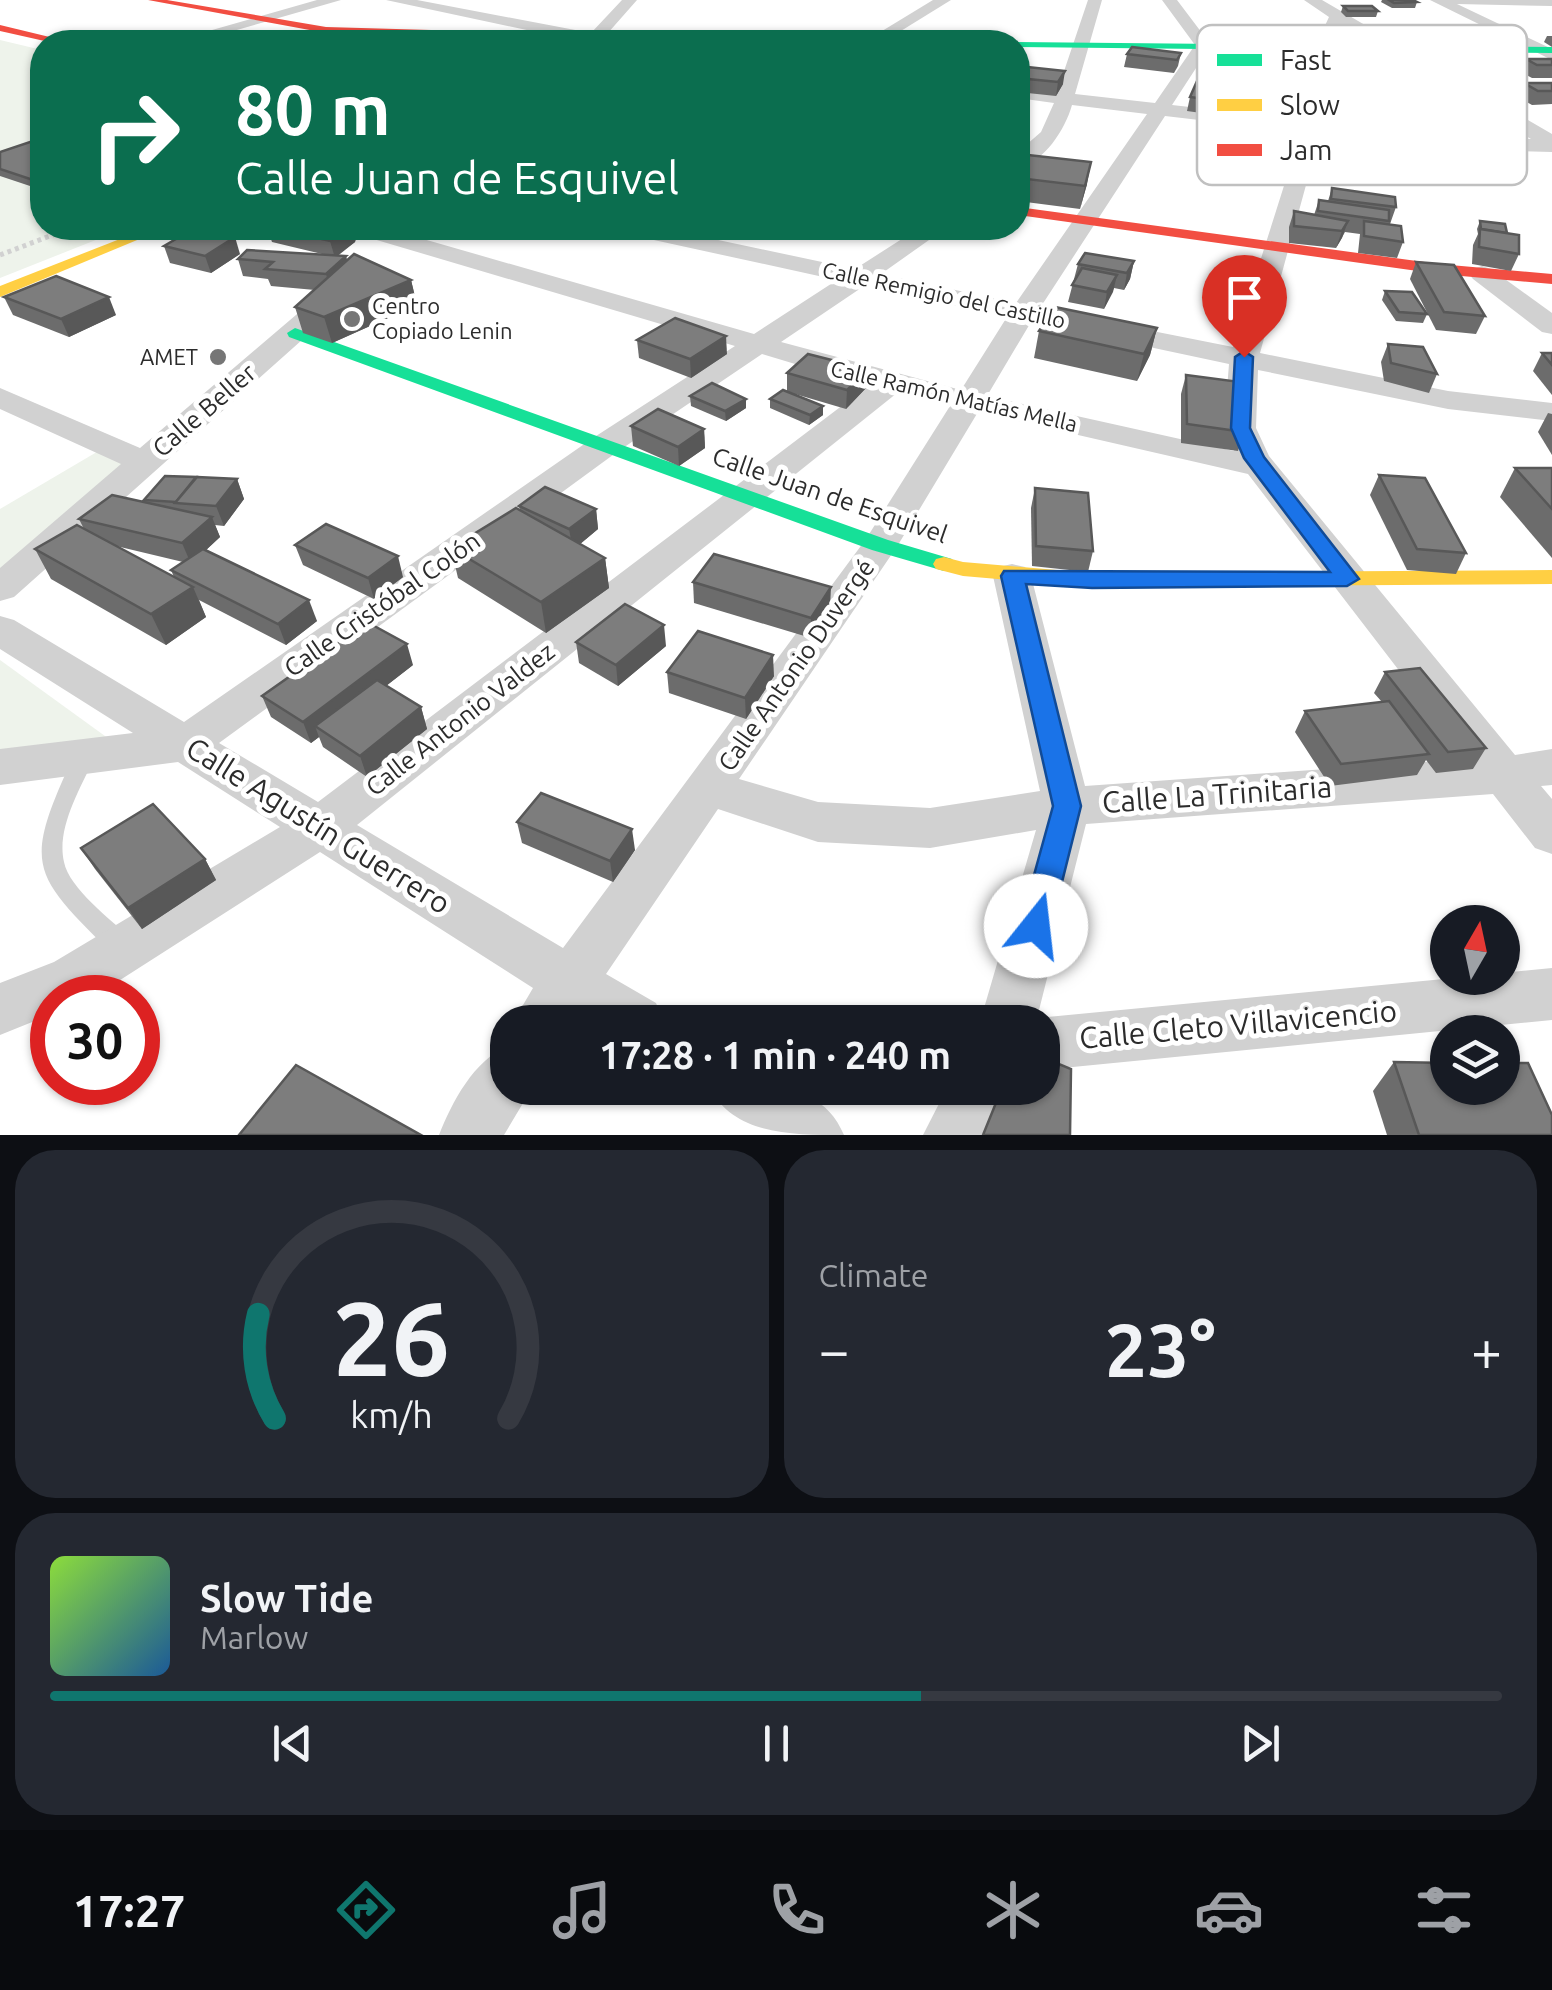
<!DOCTYPE html>
<html lang="en">
<head>
<meta charset="utf-8">
<style>
  body { margin:0; font-family:Ubuntu,sans-serif; background:#242831; color:#f1f3f6; height:100vh; display:flex; flex-direction:column; font-size:38px; white-space:nowrap }
  * { box-sizing:border-box; margin:0 }
  p { font-size:32px; color:#9ea1a6 }
  .icon { flex:none; width:55px; height:55px; fill:none; stroke:currentColor; stroke-width:2; stroke-linecap:round; stroke-linejoin:round }
  .map { position:relative; height:1135px; overflow:hidden }
  .sheet { display:flex; flex-direction:column; gap:15px; padding:15px; background:#0d0f14; flex:1 }
  .sheet>* { flex:none }
  .banner { position:absolute; left:30px; top:30px; width:1000px; height:210px; border-radius:40px; box-shadow:0 2px 8px #0004; background:#0b6e4f; color:#fff; overflow:hidden }
  .needle { width:65px; rotate:9deg }
  .fabs { position:absolute; left:1430px; top:905px; display:grid; gap:20px }
  .fabs a { display:grid; place-items:center; width:90px; height:90px; border-radius:50%; background:#171b24; box-shadow:0 2px 8px #0004; font-size:50px }
  .speed { position:absolute; left:30px; top:975px; display:flex; gap:20px; font-size:50px; font-weight:700; text-align:center }
  .speed>* { display:grid; place-content:center; width:130px; height:130px; border-radius:50%; background:#171b24; box-shadow:0 2px 8px #0004; line-height:1 }
  .speed .limit { border:15px solid #d22; background:#fff; color:#111 }
  .pin { position:absolute; display:grid; place-items:center; width:85px; height:85px; color:#fff; margin:-102px -42px; border-radius:50% 50% 50% 0; rotate:-45deg; box-shadow:0 0 10px #0007 }
  .pin .icon { rotate:45deg }
  .me { position:absolute; width:110px; margin:-55px; rotate:16deg; stroke-linejoin:round; filter:drop-shadow(0 0 8px #0008) }
  .turn { display:flex; align-items:center; gap:35px; height:210px; padding:0 40px; font-size:45px }
  .turn .icon { width:130px; height:130px; stroke-width:2.5 }
  .turn b { display:block; font-size:70px; line-height:85px }
  .big { font-size:75px; font-weight:700; line-height:1.1 }
  .sheet .card { flex:1; display:flex; flex-direction:column; justify-content:center; gap:15px; min-width:0; padding:0 35px; border-radius:40px; background:#242831 }
  .sheet .dial { align-items:center; gap:0 }
  .dial svg { height:260px; overflow:visible; fill:none; stroke:#363941; stroke-width:7; stroke-linecap:round; text-anchor:middle }
  .dial text { fill:#f1f3f6; stroke:none }
  .song { display:flex; align-items:center; gap:30px }
  .cover { width:120px; height:120px; border-radius:15px; background:linear-gradient(135deg,hsl(90 70% 55%),hsl(210 70% 35%)) }
  .played { height:10px; border-radius:5px; background:linear-gradient(90deg,#0f766e 60%,#363941 60%) }
  .keys { display:flex; justify-content:space-around; direction:ltr }
  .heat { display:flex; justify-content:space-between; align-items:center; font-size:55px; direction:ltr }
  .sheet .tiles { flex:1; display:grid; gap:15px; grid-template-columns:1fr 1fr }
  .card:last-child { grid-column:span 2 }
  .trip { position:absolute; left:490px; top:1005px; width:570px; height:100px; border-radius:40px; background:#171b24; box-shadow:0 2px 8px #0004; font-weight:700; line-height:100px; text-align:center }
  .tabs { display:flex; height:160px; justify-content:space-around; align-items:center; background:#090b0e; color:#9ea1a6 }
  .tabs .icon { width:70px; height:70px }
  .tabs .on { color:#0f766e }
  .tabs b { font-size:45px; color:#f1f3f6 }
  .map>svg:first-child { display:block }
</style>
</head>
<body>
<div class="map">
<svg width="1552" height="1135" viewBox="0 0 1552 1135">
  <rect width="100%" height="100%" fill="#fff"/>
  <g fill="#eef3eb">
    <path d="M0,40L42,50V228H126L0,278Z"/>
    <path d="M107,446L143,462L0,588V509Z"/>
    <path d="M0,660L116,744L0,755Z"/>
  </g>
  <g fill="none" stroke-linecap="round" stroke-linejoin="round">
    <path stroke="#d1d1d1" stroke-width="5" stroke-dasharray="4 4" stroke-linecap="butt" d="M0,255L71,228"/>
    <path fill="#d1d1d1" fill-rule="evenodd" d="M84,749L91,751L95,757C81,787 56,828 64,862C69,888 111,920 131,938L134,946L131,954L122,957L113,954C29,872 24,865 73,757L77,751Z"/>
    <g fill="#d1d1d1" fill-rule="evenodd">
      <path d="M317,0H341L195,42H170Z"/>
      <path d="M386,0H417L591,33L622,0H637L600,42H583Z"/>
      <path d="M933,0H951L883,42H864Z"/>
      <path d="M1088,0H1102L1075,94L1155,103L1195,45L1162,0H1177L1211,45L1172,105L1305,120L1316,85L1315,47L1329,17L1304,0H1322L1552,134V152L1450,149L1320,134L1260,353L1448,391L1552,403V421L1448,409L1258,370L1256,428L1269,456L1515,755L1552,749V785L1541,786L1552,799V854L1535,848L1493,794L1086,824L1037,1018L1454,978H1502V973L1552,968V1020L1042,1070V1022H980L1036,830L930,848L818,842L718,809L606,974L656,1003L664,1022H587L578,1016L573,1022H513L533,988L320,852L92,998H52V1014L0,1035V983L54,962L280,827L178,762L0,785V749L133,733L0,649V616L14,620L184,722L593,438L735,346L353,233L349,228H385L754,334L837,280L631,235L619,228H662L855,269L919,228H946L881,274L1016,303L1147,114L1072,105C1065,130 1044,162 1018,168V152L1041,132L1054,103L1018,98V88L1057,92ZM1341,24L1531,139L1450,137L1324,122L1334,85L1331,47ZM1165,116L1301,132L1233,347L1107,322L1093,330L1107,338L1229,364L1224,428L1234,451L987,396L1031,322L1044,325L1058,317L1054,311L1040,308ZM864,286L1007,317L961,390L781,342ZM762,354L868,386L318,802L219,743L617,452ZM897,393L950,406L866,539L563,948L357,825ZM978,412L1248,474L1467,759L1085,786L1031,576L1025,567L1012,564L999,567L993,576L1040,791L930,808L818,802L739,779L898,545Z"/>
      <path d="M1430,0H1552V6L1457,4L1552,49V60Z"/>
      <path d="M1482,266L1491,269L1552,313V334L1542,332L1473,279L1469,274L1473,269Z"/>
      <path d="M320,301L334,309L330,315L14,597L0,601V568L121,464L0,409V388L140,448L310,303Z"/>
      <path d="M508,1046V1088H532L504,1135H439C452,1102 474,1060 508,1046Z"/>
      <path d="M710,1088C761,1085 821,1079 844,1135C792,1135 734,1135 710,1088Z"/>
      <path d="M947,1088H1008L986,1135H923Z"/>
    </g>
    <g fill="#16e098" fill-rule="evenodd">
      <path d="M702,35L923,39L928,42L699,40Z"/>
      <path d="M1015,42L1552,47V53L1018,47Z"/>
      <path d="M295,328L888,540L952,559L955,564L944,571L872,550L289,337L287,333Z"/>
    </g>
    <g fill="#ffcf43" fill-rule="evenodd">
      <path d="M148,228H166L0,297V286Z"/>
      <path d="M944,557L963,562L1092,573L1552,570V584L1092,587L963,576L936,569L933,564L936,559Z"/>
    </g>
    <g fill="#f24e42" fill-rule="evenodd">
      <path d="M148,0H167L326,27L707,38L702,41L326,33Z"/>
      <path d="M0,25L62,40L64,42H49L0,31Z"/>
      <path d="M1018,207L1439,264L1552,274V284L1439,274L1018,215Z"/>
    </g>
  </g>
  <g fill="#6c6c6c" fill-rule="evenodd">
    <path d="M1382,0H1413L1417,2L1415,8H1392L1381,2Z"/>
    <path d="M1343,6L1378,11L1376,17H1346L1341,12Z"/>
    <path d="M1458,28L1486,37L1489,31L1523,41L1521,48L1495,46L1491,42L1489,47H1472L1466,42L1464,47L1450,46L1461,54L1457,67L1432,66L1416,55L1421,42H1444L1439,38L1441,31L1456,32Z"/>
    <path d="M1547,36H1552V47L1544,42Z"/>
    <path d="M1181,53L1178,66L1174,73L1124,67L1127,54Z"/>
    <path d="M1214,54L1309,72L1305,86L1210,78Z"/>
    <path d="M1526,59H1552V78H1532L1521,72Z"/>
    <path d="M1018,66L1063,84L1056,96L1018,92Z"/>
    <path d="M1524,83H1552V104L1532,105L1518,97Z"/>
    <path d="M1190,97L1229,99L1223,116L1187,111Z"/>
    <path d="M42,138V190L0,176V152Z"/>
    <path d="M1018,159L1087,184L1080,209L1018,201Z"/>
    <path d="M1317,168L1369,169L1363,185L1315,176Z"/>
    <path d="M1332,188L1396,207L1390,224H1388L1403,242L1397,258L1358,253L1360,234L1345,232L1336,248L1289,243V227L1294,211L1314,215L1319,200L1328,201Z"/>
    <path d="M1480,221L1507,233L1519,254L1511,271L1472,264L1473,245L1478,234L1477,229Z"/>
    <path d="M267,228H354L356,238L355,242L337,255L346,256L347,261L411,280L417,305L332,343L303,333L295,307L315,290L271,286L268,279L243,276L238,259L322,254L272,242Z"/>
    <path d="M852,228H902L886,238Z"/>
    <path d="M164,246L240,254L211,273L170,263Z"/>
    <path d="M1134,261L1130,279L1124,290L1114,288L1104,309L1068,302L1078,264Z"/>
    <path d="M1416,262L1485,316L1476,334L1436,330L1410,279Z"/>
    <path d="M1385,291L1427,314L1423,323L1396,321L1382,300Z"/>
    <path d="M4,297L116,315L69,337L13,315Z"/>
    <path d="M1157,328L1150,355L1137,381L1034,358L1039,331Z"/>
    <path d="M637,340L727,354L691,378L639,358Z"/>
    <path d="M1388,344L1437,374L1429,393L1384,381L1381,362Z"/>
    <path d="M1542,353H1552V395L1533,371Z"/>
    <path d="M867,369L866,388L846,409L795,394L823,406V415L809,425L770,408V399L787,391V373Z"/>
    <path d="M1186,375L1244,432L1238,451L1181,443V394Z"/>
    <path d="M690,396L746,408L726,421L691,406Z"/>
    <path d="M1548,413L1552,414V455L1538,432Z"/>
    <path d="M631,426L704,429L705,448L679,466L633,446Z"/>
    <path d="M1515,468H1552V558L1500,497Z"/>
    <path d="M1379,475L1466,553L1456,574L1407,570L1370,495Z"/>
    <path d="M237,479L244,499L224,526L215,525L220,537L206,550L317,621L286,645L199,600L206,617L166,645L51,579L35,549L84,529L79,519L145,502L144,500ZM116,546L183,562L171,570L174,577Z"/>
    <path d="M1035,488L1093,551L1088,572L1032,566L1031,508Z"/>
    <path d="M519,506L596,509L598,529L580,544L605,558L609,588L546,633L458,578L451,548L520,510Z"/>
    <path d="M295,545L403,577L374,599L303,565Z"/>
    <path d="M693,582L830,608L811,638L694,603Z"/>
    <path d="M576,642L666,646L618,686L579,663Z"/>
    <path d="M413,665L386,686L421,707L427,729L367,777L323,747L319,737L311,743L271,717L262,696Z"/>
    <path d="M667,672L774,676L746,719L669,693Z"/>
    <path d="M1385,672L1486,748L1473,769L1436,773L1426,760L1417,775L1330,786L1295,732L1305,711L1382,702L1374,693Z"/>
    <path d="M517,822L635,850L613,882L522,843Z"/>
    <path d="M81,848L205,859L216,880L142,929L95,869Z"/>
    <path d="M1394,1062L1552,1135H1387L1373,1091Z"/>
  </g>
  <g fill="#585858">
    <path d="M1065,71L1063,84L1056,96L1058,82Z"/>
    <path d="M1091,162L1087,184L1080,209L1085,186Z"/>
    <path d="M1348,221L1342,238L1336,248L1342,231Z"/>
    <path d="M348,228H354L356,238L355,242L335,258L330,241Z"/>
    <path d="M887,228H902L886,238Z"/>
    <path d="M235,237L240,254L211,273L205,256Z"/>
    <path d="M346,256L350,273L331,291L326,274Z"/>
    <path d="M1134,261L1130,279L1124,290L1127,273Z"/>
    <path d="M1117,275L1113,292L1104,309L1107,292Z"/>
    <path d="M411,280L417,305L332,343L324,317Z"/>
    <path d="M109,297L116,315L69,337L61,319Z"/>
    <path d="M1157,328L1150,355L1137,381L1144,354Z"/>
    <path d="M726,336L727,354L691,378L690,359Z"/>
    <path d="M867,369L866,388L846,409L847,390Z"/>
    <path d="M746,399V408L726,421L725,411Z"/>
    <path d="M823,406V415L809,425L810,415Z"/>
    <path d="M704,429L705,448L679,466L678,447Z"/>
    <path d="M237,479L244,499L224,526L216,506Z"/>
    <path d="M596,509L598,529L573,550L569,529Z"/>
    <path d="M212,517L220,537L191,564L182,543Z"/>
    <path d="M398,556L403,577L374,599L368,578Z"/>
    <path d="M605,558L609,588L546,633L541,602Z"/>
    <path d="M193,587L206,617L166,645L151,614Z"/>
    <path d="M831,587L830,608L811,638V618Z"/>
    <path d="M309,600L317,621L286,645L278,624Z"/>
    <path d="M664,625L666,646L618,686L616,665Z"/>
    <path d="M407,644L413,665L325,733L315,726L319,737L311,743L303,722Z"/>
    <path d="M773,655L774,676L746,719L745,698Z"/>
    <path d="M421,707L427,729L367,777L360,756Z"/>
    <path d="M632,829L635,850L613,882L610,861Z"/>
    <path d="M205,859L216,880L142,929L128,908Z"/>
  </g>
  <g fill="#7d7d7d" stroke="#585858" stroke-width="2.5">
    <path d="M1389,0H1413L1417,2L1394,3Z"/>
    <path d="M1343,6H1372L1378,11H1348Z"/>
    <path d="M1132,47L1181,53L1177,60L1127,54Z"/>
    <path d="M1526,59H1552V65H1537Z"/>
    <path d="M1018,66L1065,71L1058,82L1018,78Z"/>
    <path d="M1197,81L1233,85L1227,102L1190,97Z"/>
    <path d="M1524,83H1552V91H1538Z"/>
    <path d="M42,138V183L0,169V152Z"/>
    <path d="M1019,154L1091,162L1085,186L1018,178V159Z"/>
    <path d="M1332,188L1395,197L1396,207L1331,199Z"/>
    <path d="M1319,200L1389,210V221L1318,211Z"/>
    <path d="M1294,211L1348,221L1342,231L1294,226Z"/>
    <path d="M1364,221L1401,226L1403,242L1364,236Z"/>
    <path d="M1480,221L1505,224L1507,233L1481,229Z"/>
    <path d="M274,228H348L330,241Z"/>
    <path d="M193,229L235,237L205,256L164,246Z"/>
    <path d="M1480,229L1519,235V254L1479,247Z"/>
    <path d="M247,250L346,256L326,274L265,269L273,262L238,259Z"/>
    <path d="M1085,253L1134,261L1127,273L1078,264Z"/>
    <path d="M354,254L411,280L324,317L295,307Z"/>
    <path d="M1416,262L1454,265L1485,316L1444,312Z"/>
    <path d="M1082,268L1117,275L1107,292L1072,285Z"/>
    <path d="M56,276L109,297L61,319L4,297Z"/>
    <path d="M1385,291L1412,292L1427,314L1399,312Z"/>
    <path d="M1055,307L1157,328L1144,354L1039,331Z"/>
    <path d="M675,318L726,336L690,359L637,340Z"/>
    <path d="M1388,344L1423,347L1437,374L1391,363Z"/>
    <path d="M1542,353H1552V365Z"/>
    <path d="M808,354L867,369L847,390L787,373Z"/>
    <path d="M1186,375L1240,382L1244,432L1187,424Z"/>
    <path d="M712,383L746,399L725,411L690,396Z"/>
    <path d="M783,390L823,406L810,415L770,399Z"/>
    <path d="M658,409L704,429L678,447L631,426Z"/>
    <path d="M1515,468H1552V509Z"/>
    <path d="M1379,475L1425,478L1466,553L1417,549Z"/>
    <path d="M165,476L196,477L176,502L144,500Z"/>
    <path d="M197,477L237,479L216,506L175,503Z"/>
    <path d="M545,487L596,509L569,529L519,506Z"/>
    <path d="M1035,488L1088,493L1093,551L1036,546Z"/>
    <path d="M112,495L212,517L182,543L79,519Z"/>
    <path d="M516,508L605,558L541,602L451,548Z"/>
    <path d="M326,524L398,556L368,578L295,545Z"/>
    <path d="M77,525L193,587L151,614L35,549Z"/>
    <path d="M203,549L309,600L278,624L171,570Z"/>
    <path d="M714,554L831,587L811,618L693,582Z"/>
    <path d="M625,604L664,625L616,665L576,642Z"/>
    <path d="M367,622L407,644L303,722L262,696Z"/>
    <path d="M698,631L773,655L745,698L667,672Z"/>
    <path d="M1420,668L1486,748L1448,752L1385,672Z"/>
    <path d="M377,680L421,707L360,756L315,726Z"/>
    <path d="M1389,701L1429,754L1341,764L1305,711Z"/>
    <path d="M541,793L632,829L610,861L517,822Z"/>
    <path d="M153,804L205,859L128,908L81,848Z"/>
    <path d="M1042,1057L1071,1069L1070,1135H983L1002,1088H1042Z"/>
    <path d="M1394,1062L1448,1063V1088H1502V1063H1528L1552,1115V1135H1419Z"/>
    <path d="M296,1065L421,1135H239Z"/>
  </g>
  <path fill="#1a73e8" stroke="#114b97" stroke-width="2.5" d="M1244,351L1253,357L1250,428L1264,457L1359,579L1347,586L1092,588L1026,584L1081,806L1051,926L1047,936L1036,940L1024,936L1020,926L1053,806L1001,576L1004,571L1330,572L1244,458L1231,428L1235,357Z"/>
  <g fill="#767676" stroke="#fff" stroke-width="4">
    <circle cx="352" cy="319" r="10"/>
    <circle cx="218" cy="357" r="10"/>
  </g>
  <g text-anchor="middle" stroke-width="10" stroke-linejoin="round" paint-order="stroke">
    <g font-size="22" fill="#2c2c2c" stroke="#fff">
      <text transform="translate(944 295) rotate(12)" y="8">Calle Remigio del Castillo</text>
      <text transform="translate(954 396) rotate(13)" y="8">Calle Ramón Matías Mella</text>
    </g>
    <g font-size="22" fill="#2c2c2c" stroke="#fff" text-anchor="start">
      <text x="372" y="314">Centro<tspan x="372" dy="25">Copiado Lenin</tspan></text>
      <text x="198" y="365" text-anchor="end">AMET</text>
    </g>
    <g font-size="25" fill="#2c2c2c" stroke="#fff">
      <text transform="translate(204 410) rotate(-41)" y="9">Calle Beller</text>
      <text transform="translate(830 495) rotate(19)" y="9">Calle Juan de Esquivel</text>
      <text transform="translate(382 604) rotate(-35)" y="9">Calle Cristóbal Colón</text>
      <text transform="translate(796 665) rotate(-55)" y="9">Calle Antonio Duvergé</text>
      <text transform="translate(460 719) rotate(-38)" y="9">Calle Antonio Valdez</text>
    </g>
    <g font-size="30" fill="#2c2c2c" stroke="#fff">
      <text transform="translate(1217 795) rotate(-4)" y="10">Calle La Trinitaria</text>
      <text transform="translate(318 826) rotate(32)" y="10">Calle Agustín Guerrero</text>
      <text transform="translate(1238 1025) rotate(-5)" y="10">Calle Cleto Villavicencio</text>
    </g>
  </g>
  <rect x="1197" y="25" width="330" height="160" rx="15" fill="#fff" stroke="#c0c0c0" stroke-width="2.5"/>
  <rect x="1217" y="54" width="45" height="12" fill="#16e098"/>
  <rect x="1217" y="99" width="45" height="12" fill="#ffcf43"/>
  <rect x="1217" y="144" width="45" height="12" fill="#f24e42"/>
  <g font-size="28" fill="#2c2c2c">
    <text x="1280" y="70">Fast</text>
    <text x="1280" y="115">Slow</text>
    <text x="1280" y="160">Jam</text>
  </g>
</svg>
<div class="fabs">
<a><svg class="needle" viewBox="-14 -14 28 28"><path d="M0-13l5 13h-10z" fill="#e53935"/><path d="M0 13l5-13h-10z" fill="#9ea1a6"/></svg></a>
<a><svg class="icon" aria-label="layers" viewBox="0 0 24 24"><path d="M12 4l9 5-9 5-9-5zM3 14l9 5 9-5"/></svg></a>
</div>
<div class="speed"><div class="limit">30</div></div>
<div class="pin" style="left:1244px;top:357px;background:#d93025"><svg class="icon" aria-label="arrive" viewBox="0 0 24 24"><path d="M6 21V4h12l-3 4 3 4H6"/></svg></div>
<svg class="me" style="left:1036px;top:926px" viewBox="-20 -20 40 40"><circle r="19" fill="#fff"/><path d="M0-13L10 11 0 6-10 11z" fill="#1a73e8"/></svg>
<div class="trip">17:28 · 1 min · 240 m</div>
<div class="banner">
<div class="turn"><svg class="icon" aria-label="right" viewBox="0 0 24 24"><path d="M7 20v-9h11M14 6l5 5-5 5"/></svg><div><b>80 m</b>Calle Juan de Esquivel</div></div>
</div>
</div>
<section class="sheet">
<div class="tiles">
<div class="card dial"><svg viewBox="0 0 100 80">
<path d="M14 69A42 42 0 1 1 86 69"/>
<path d="M14 69A42 42 0 0 1 9 37" stroke="#0f766e"/>
<text x="50" y="56" font-size="32" font-weight="700">26</text>
<text x="50" y="72" font-size="11">km/h</text>
</svg></div>
<div class="card"><p>Climate</p>
<div class="heat"><a>−</a><b class="big">23°</b><a>+</a></div>
</div>
<div class="card">
<div class="song"><i class="cover"></i><div><b>Slow Tide</b><p>Marlow</p></div></div>
<div class="played"></div>
<div class="keys"><svg class="icon" aria-label="previous" viewBox="0 0 24 24"><path d="M18 5L8 12l10 7zM5 5v14"/></svg><svg class="icon" aria-label="pause" viewBox="0 0 24 24"><path d="M8 5v14M16 5v14"/></svg><svg class="icon" aria-label="next" viewBox="0 0 24 24"><path d="M6 5l10 7-10 7zM19 5v14"/></svg></div>
</div>
</div>
</section>
<nav class="tabs">
<b>17:27</b>
<svg class="icon on" aria-label="directions" viewBox="0 0 24 24"><path d="M12 3l9 9-9 9-9-9zM9 14v-3h6M13 9l2 2-2 2"/></svg>
<svg class="icon" aria-label="music" viewBox="0 0 24 24"><path d="M9 18V5l10-2v13"/><circle cx="6" cy="18" r="3"/><circle cx="16" cy="16" r="3"/></svg>
<svg class="icon" aria-label="phone" viewBox="0 0 24 24"><path d="M5 4h4l2 5-3 2q2 4 5 5l2-3 5 2v4C11 20 4 13 5 4z"/></svg>
<svg class="icon" aria-label="climate" viewBox="0 0 24 24"><path d="M12 3v18M4 7l16 10M4 17L20 7"/></svg>
<svg class="icon" aria-label="car" viewBox="0 0 24 24"><path d="M5 17H2v-5l4-1 3-4h7l3 4 3 1v5h-3M9 17h6M6 11h13"/><circle cx="7" cy="17" r="2"/><circle cx="17" cy="17" r="2"/></svg>
<svg class="icon" aria-label="filters" viewBox="0 0 24 24"><path d="M4 7h16M4 17h16"/><circle cx="9" cy="7" r="2"/><circle cx="15" cy="17" r="2"/></svg>
</nav>
</body>
</html>
